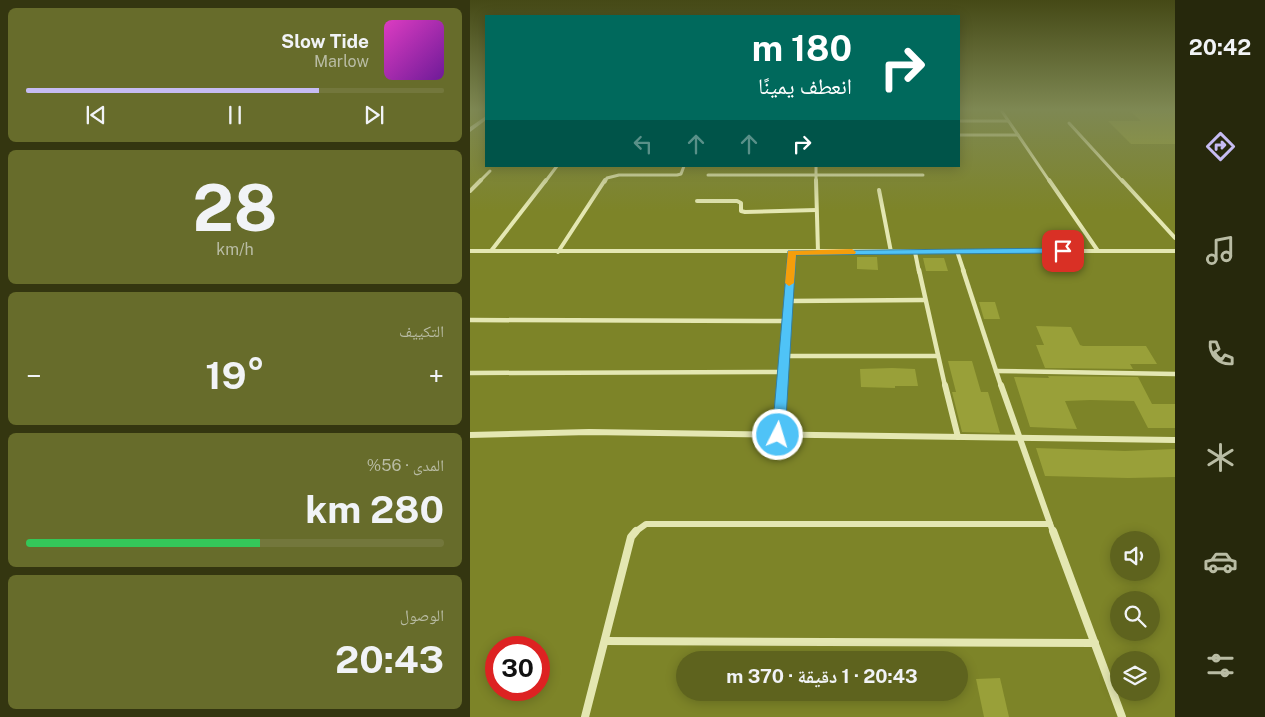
<!DOCTYPE html>
<html lang="ar">
<head>
<meta charset="utf-8">
<style>
  body { margin:0; font-family:"Public Sans","Noto Naskh Arabic",sans-serif; background:#676c2b; color:#f1f3f6; direction:rtl; height:100vh; display:flex; flex-direction:column; font-size:19px; white-space:nowrap }
  * { box-sizing:border-box; margin:0 }
  p { font-size:16px; color:#b9bca4 }
  .icon { flex:none; width:28px; height:28px; fill:none; stroke:currentColor; stroke-width:2; stroke-linecap:round; stroke-linejoin:round }
  .map { position:relative; flex:1; overflow:hidden; direction:ltr }
  .drawer { display:flex; flex-direction:column; gap:8px; padding:8px; background:#343610; width:470px }
  .drawer>* { flex:none }
  .banner { position:absolute; left:15px; top:15px; width:475px; height:152px; border-radius:0px; box-shadow:0 2px 12px #0003; direction:rtl; background:#00695c; color:#fff; overflow:hidden }
  .buttons { position:absolute; left:640px; top:531px; display:grid; gap:10px }
  .buttons a { display:grid; place-items:center; width:50px; height:50px; border-radius:50%; background:#5e631e; box-shadow:0 2px 12px #0003; font-size:25px }
  .speed { position:absolute; left:15px; top:636px; display:flex; gap:10px; font-size:25px; font-weight:700; text-align:center }
  .speed>* { display:grid; place-content:center; width:65px; height:65px; border-radius:50%; background:#5e631e; box-shadow:0 2px 12px #0003; line-height:1 }
  .speed .limit { border:8px solid #d22; background:#fff; color:#111 }
  .pin { position:absolute; display:grid; place-items:center; width:42px; height:42px; color:#fff; margin:-21px; border-radius:10px; box-shadow:0 2px 8px #0006 }
  .me { position:absolute; width:55px; margin:-28px; rotate:5deg; stroke-linejoin:round; filter:drop-shadow(0 0 4px #0008) }
  .turn { display:flex; align-items:center; gap:18px; height:105px; padding:0 25px; font-size:22px }
  .turn .icon { width:65px; height:65px; stroke-width:2.5 }
  .turn b { display:block; font-size:35px; line-height:42px }
  .lanes { display:flex; align-items:center; height:48px; padding:0 25px; background:#0003; justify-content:center; gap:25px; direction:ltr }
  .lanes .off { opacity:.35 }
  .big { font-size:38px; font-weight:700; line-height:1.1 }
  .drawer .widget { flex:1; display:flex; flex-direction:column; justify-content:center; gap:8px; min-width:0; padding:0 18px; border-radius:8px; background:#676c2b }
  .drawer .dial { align-items:center; gap:0 }
  .dial b { font-size:65px; line-height:1 }
  .song { display:flex; align-items:center; gap:15px }
  .cover { width:60px; height:60px; border-radius:8px; background:linear-gradient(135deg,hsl(310 70% 55%),hsl(280 70% 35%)) }
  .played { height:5px; border-radius:2px; background:linear-gradient(90deg,#c6bcf3 70%,#73773c 70%) }
  .keys { display:flex; justify-content:space-around; direction:ltr }
  .heat { display:flex; justify-content:space-between; align-items:center; font-size:28px; direction:ltr }
  .charge { height:8px; border-radius:4px; background:linear-gradient(90deg,#34c759 56%,#73773c 0) }
  .trip { position:absolute; left:206px; top:651px; width:292px; height:50px; border-radius:25px; background:#5e631e; box-shadow:0 2px 12px #0003; font-weight:700; line-height:50px; text-align:center; direction:rtl }
  main { display:flex; flex:1; min-height:0 }
  .tab-bar { display:flex; flex-direction:column; width:90px; justify-content:space-around; align-items:center; background:#26280c; color:#b9bca4 }
  .tab-bar .icon { width:35px; height:35px }
  .tab-bar .selected { color:#c6bcf3 }
  .tab-bar b { font-size:22px; color:#f1f3f6 }
  .map>svg:first-child { display:block }
</style>
</head>
<body>
<main>
<nav class="tab-bar">
<b>20:42</b>
<svg class="icon selected" aria-label="directions" viewBox="0 0 24 24"><path d="M12 3l9 9-9 9-9-9zM9 14v-3h6M13 9l2 2-2 2"/></svg>
<svg class="icon" aria-label="music" viewBox="0 0 24 24"><path d="M9 18V5l10-2v13"/><circle cx="6" cy="18" r="3"/><circle cx="16" cy="16" r="3"/></svg>
<svg class="icon" aria-label="phone" viewBox="0 0 24 24"><path d="M5 4h4l2 5-3 2q2 4 5 5l2-3 5 2v4C11 20 4 13 5 4z"/></svg>
<svg class="icon" aria-label="climate" viewBox="0 0 24 24"><path d="M12 3v18M4 7l16 10M4 17L20 7"/></svg>
<svg class="icon" aria-label="car" viewBox="0 0 24 24"><path d="M5 17H2v-5l4-1 3-4h7l3 4 3 1v5h-3M9 17h6M6 11h13"/><circle cx="7" cy="17" r="2"/><circle cx="17" cy="17" r="2"/></svg>
<svg class="icon" aria-label="filters" viewBox="0 0 24 24"><path d="M4 7h16M4 17h16"/><circle cx="9" cy="7" r="2"/><circle cx="15" cy="17" r="2"/></svg>
</nav>
<div class="map">
<svg width="705" height="717" viewBox="0 0 705 717">
  <rect width="100%" height="100%" fill="#7d8428"/>
  <g fill="#99a039">
    <path d="M660,111H705V144H661L638,121H671Z"/>
    <path d="M387,257H407L408,270L387,269Z"/>
    <path d="M453,258H474L478,271H456Z"/>
    <path d="M509,302H525L530,319H514Z"/>
    <path d="M566,326L601,327L610,345L613,346H676L687,364H660L663,369L575,368L566,345H574Z"/>
    <path d="M478,361H502L511,392H518L530,433L492,432L482,392H486Z"/>
    <path d="M422,368L445,369L448,386H425V388L391,387L390,369Z"/>
    <path d="M578,376L668,377L682,404H705V428H678L664,401L620,400L595,401L607,429L560,427L544,377L579,378Z"/>
    <path d="M566,448L655,451L705,449V477L658,478L575,476Z"/>
    <path d="M530,678L539,717H514L506,679Z"/>
  </g>
  <g fill="none" stroke-linecap="round" stroke-linejoin="round">
    <g stroke="#e4e7b2" stroke-width="3">
      <path d="M531,110L580,182"/>
      <path d="M489,121H538"/>
      <path d="M599,123L653,182"/>
      <path d="M489,135H548"/>
      <path d="M346,166V182"/>
      <path d="M238,175H453"/>
      <path d="M9,182L20,171"/>
      <path d="M75,182L87,166"/>
      <path d="M135,182L137,178L149,175H207L211,174L214,166"/>
    </g>
    <g stroke="#e4e7b2" stroke-width="4">
      <path d="M346,180L348,252"/>
      <path d="M579,180L628,251"/>
      <path d="M652,180L705,238"/>
      <path d="M409,190L421,252"/>
      <path d="M0,191L11,180"/>
      <path d="M227,201H267L271,203V211L275,212L346,210"/>
      <path d="M0,251H705"/>
      <path d="M21,251L76,180"/>
      <path d="M487,251L494,272"/>
      <path d="M88,252L135,180"/>
      <path d="M445,252L449,272"/>
      <path d="M320,272L321,253"/>
    </g>
    <g stroke="#e4e7b2" stroke-width="4.5">
      <path d="M449,270L475,386"/>
      <path d="M493,270L531,386"/>
      <path d="M318,301L455,300"/>
      <path d="M0,320L316,321"/>
      <path d="M314,356H467"/>
      <path d="M526,371L705,374"/>
      <path d="M0,373L313,372"/>
      <path d="M311,386L320,270"/>
    </g>
    <g stroke="#e4e7b2" stroke-width="6">
      <path d="M475,385L488,437"/>
      <path d="M531,385L583,532"/>
      <path d="M0,435L119,432L705,440"/>
      <path d="M308,435L312,385"/>
      <path d="M165,532L176,524H580"/>
    </g>
    <g stroke="#e4e7b2" stroke-width="8">
      <path d="M583,531L652,717"/>
      <path d="M135,641L625,643"/>
      <path d="M115,717L161,537L166,531"/>
    </g>
    <path fill="#f4f6db" fill-rule="evenodd" d="M16,116V120L0,132V127Z"/>
  </g>
  <linearGradient id="sky" x2="0" y2="1"><stop stop-color="#454916"/><stop offset="0.52" stop-color="#7e8853"/><stop offset="1" stop-color="#7e8853" stop-opacity="0"/></linearGradient>
  <rect width="705" height="211" fill="url(#sky)"/>
  <path fill="#4fc3f7" stroke="#337fa1" d="M593,248L596,249V253L326,255L315,435L308,439L304,438L302,435L318,251Z"/>
  <path fill="#f59e0b" d="M382,249L386,252L385,254L326,255L324,283L319,286L315,283L318,251Z"/>
</svg>
<div class="buttons">
<a><svg class="icon" aria-label="sound" viewBox="0 0 24 24"><path d="M4 9h4l5-4v14l-5-4H4zM17 9q2 3 0 6"/></svg></a>
<a><svg class="icon" aria-label="search" viewBox="0 0 24 24"><circle cx="10" cy="10" r="6"/><path d="M15 15l6 6"/></svg></a>
<a><svg class="icon" aria-label="layers" viewBox="0 0 24 24"><path d="M12 4l9 5-9 5-9-5zM3 14l9 5 9-5"/></svg></a>
</div>
<div class="speed"><div class="limit">30</div></div>
<div class="pin" style="left:593px;top:251px;background:#d93025"><svg class="icon" aria-label="arrive" viewBox="0 0 24 24"><path d="M6 21V4h12l-3 4 3 4H6"/></svg></div>
<svg class="me" style="left:308px;top:435px" viewBox="-20 -20 40 40"><circle r="17" fill="#4fc3f7" stroke="#fff" stroke-width="3"/><path d="M0-11L8 9 0 5-8 9z" fill="#fff"/></svg>
<div class="trip">20:43 · 1 دقيقة · 370 m</div>
<div class="banner">
<div class="turn"><svg class="icon" aria-label="right" viewBox="0 0 24 24"><path d="M7 20v-9h11M14 6l5 5-5 5"/></svg><div><b>180 m</b>انعطف يمينًا</div></div>
<div class="lanes"><svg class="icon off" aria-label="left" viewBox="0 0 24 24"><path d="M17 20v-9H6M10 6l-5 5 5 5"/></svg><svg class="icon off" aria-label="ahead" viewBox="0 0 24 24"><path d="M12 20V5M6 11l6-6 6 6"/></svg><svg class="icon off" aria-label="ahead" viewBox="0 0 24 24"><path d="M12 20V5M6 11l6-6 6 6"/></svg><svg class="icon" aria-label="right" viewBox="0 0 24 24"><path d="M7 20v-9h11M14 6l5 5-5 5"/></svg></div>
</div>
</div>
<section class="drawer">
<div class="widget">
<div class="song"><i class="cover"></i><div><b>Slow Tide</b><p>Marlow</p></div></div>
<div class="played"></div>
<div class="keys"><svg class="icon" aria-label="previous" viewBox="0 0 24 24"><path d="M18 5L8 12l10 7zM5 5v14"/></svg><svg class="icon" aria-label="pause" viewBox="0 0 24 24"><path d="M8 5v14M16 5v14"/></svg><svg class="icon" aria-label="next" viewBox="0 0 24 24"><path d="M6 5l10 7-10 7zM19 5v14"/></svg></div>
</div>
<div class="widget dial"><b>28</b><p>km/h</p></div>
<div class="widget"><p>التكييف</p>
<div class="heat"><a>−</a><b class="big">19°</b><a>+</a></div>
</div>
<div class="widget"><p>المدى · 56%</p><b class="big">280 km</b><div class="charge"></div></div>
<div class="widget"><p>الوصول</p><b class="big">20:43</b></div>
</section>
</main>
</body>
</html>
